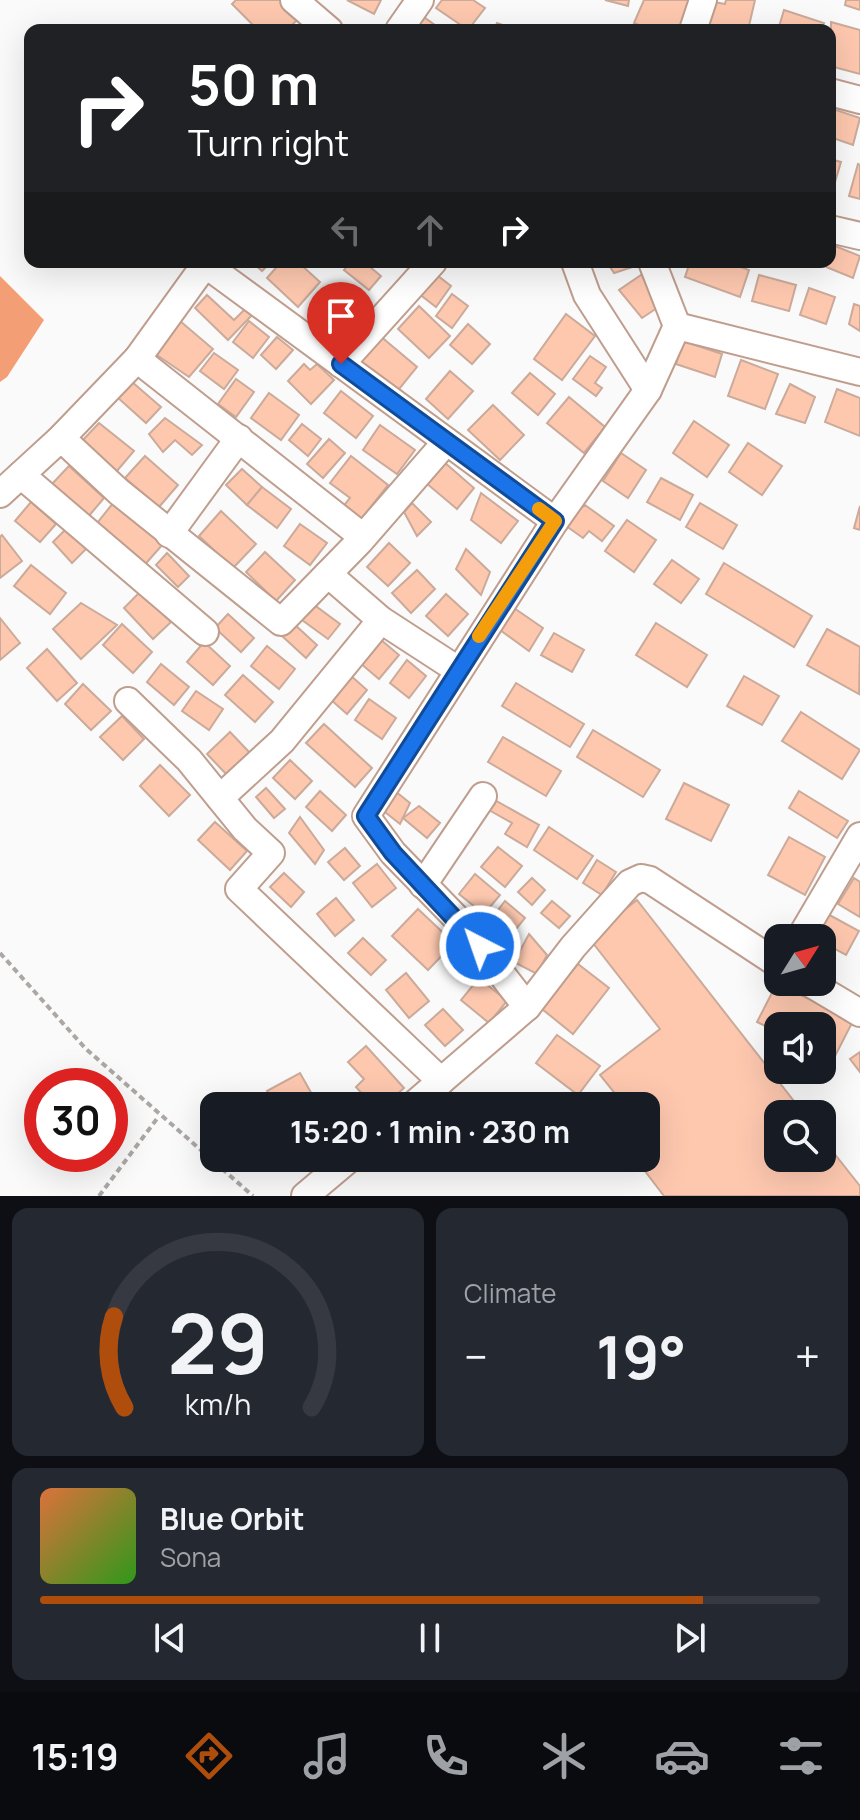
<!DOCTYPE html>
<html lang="en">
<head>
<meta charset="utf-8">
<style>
  body { margin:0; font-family:Manrope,sans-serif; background:#242831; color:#f1f3f6; height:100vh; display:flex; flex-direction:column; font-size:30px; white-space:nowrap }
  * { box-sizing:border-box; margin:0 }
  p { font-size:26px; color:#9ea1a6 }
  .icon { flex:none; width:44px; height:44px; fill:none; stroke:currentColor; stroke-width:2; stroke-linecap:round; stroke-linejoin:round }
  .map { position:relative; height:1196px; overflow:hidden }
  .side { display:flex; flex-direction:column; gap:12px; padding:12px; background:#0d0f14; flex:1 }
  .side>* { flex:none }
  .guide { position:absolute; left:24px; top:24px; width:812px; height:244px; border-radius:16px; box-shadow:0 8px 32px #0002; background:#202124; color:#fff; overflow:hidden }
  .needle { width:52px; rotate:53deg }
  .tools { position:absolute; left:764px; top:924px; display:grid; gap:16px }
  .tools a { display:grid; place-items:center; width:72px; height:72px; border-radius:16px; background:#171b24; box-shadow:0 8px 32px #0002; font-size:40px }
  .speed { position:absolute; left:24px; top:1068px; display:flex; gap:16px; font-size:40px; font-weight:700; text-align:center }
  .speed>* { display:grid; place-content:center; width:104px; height:104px; border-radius:50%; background:#171b24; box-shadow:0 8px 32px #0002; line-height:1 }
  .speed .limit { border:12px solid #d22; background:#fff; color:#111 }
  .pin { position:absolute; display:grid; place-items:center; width:68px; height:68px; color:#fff; margin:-82px -34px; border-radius:50% 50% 50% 0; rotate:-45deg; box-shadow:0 0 8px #0007 }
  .pin .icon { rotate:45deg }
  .me { position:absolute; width:88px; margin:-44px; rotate:319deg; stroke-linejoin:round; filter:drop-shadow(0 0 6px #0008) }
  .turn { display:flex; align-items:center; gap:28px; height:168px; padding:0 32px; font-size:36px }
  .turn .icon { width:104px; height:104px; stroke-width:2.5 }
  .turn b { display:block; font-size:56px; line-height:68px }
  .lanes { display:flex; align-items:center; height:76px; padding:0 32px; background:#0003; justify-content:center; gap:40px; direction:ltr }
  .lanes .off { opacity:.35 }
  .big { font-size:60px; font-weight:700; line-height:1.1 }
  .side .widget { flex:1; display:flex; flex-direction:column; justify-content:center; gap:12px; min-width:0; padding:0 28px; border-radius:16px; background:#242831 }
  .side .dial { align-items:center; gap:0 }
  .dial svg { height:208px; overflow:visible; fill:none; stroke:#363941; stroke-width:7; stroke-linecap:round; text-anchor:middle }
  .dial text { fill:#f1f3f6; stroke:none }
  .song { display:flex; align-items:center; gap:24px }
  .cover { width:96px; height:96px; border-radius:12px; background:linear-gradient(135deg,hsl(20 70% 55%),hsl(110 70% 35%)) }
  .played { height:8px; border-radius:4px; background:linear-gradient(90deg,#af4d0c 85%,#363941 85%) }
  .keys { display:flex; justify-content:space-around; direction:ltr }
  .heat { display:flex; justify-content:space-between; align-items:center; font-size:44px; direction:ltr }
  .side .tiles { flex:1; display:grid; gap:12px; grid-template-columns:1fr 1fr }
  .widget:last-child { grid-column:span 2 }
  .trip { position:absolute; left:200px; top:1092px; width:460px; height:80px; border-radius:16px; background:#171b24; box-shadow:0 8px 32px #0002; font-weight:700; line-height:80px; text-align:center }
  .menu { display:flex; height:128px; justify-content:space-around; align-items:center; background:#090b0e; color:#9ea1a6 }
  .menu .icon { width:56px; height:56px }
  .menu .active { color:#af4d0c }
  .menu b { font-size:36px; color:#f1f3f6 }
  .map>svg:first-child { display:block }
</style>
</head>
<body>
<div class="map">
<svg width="860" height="1196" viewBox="0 0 860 1196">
  <rect width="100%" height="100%" fill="#fafafa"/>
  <path fill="#f39e74" d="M0,276L44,320L7,377L0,382Z"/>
  <g fill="#fec8af" stroke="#cbaa9a" stroke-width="2">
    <path d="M236,0H281L299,18L287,30H258L232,4Z"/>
    <path d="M347,0H381L374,14Z"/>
    <path d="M442,0H473L485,8L468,30L436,8Z"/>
    <path d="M605,0H629L628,6Z"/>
    <path d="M644,0H696L683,30H650L634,23Z"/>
    <path d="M726,0H755L748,30L708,28L714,2L725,4Z"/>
    <path d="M846,0H860V10L845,5Z"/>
    <path d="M784,10L824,23L821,30H778Z"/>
    <path d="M421,15L442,30H411Z"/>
    <path d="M831,22L860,30V74L830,66Z"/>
    <path d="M497,23L517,30H494Z"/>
    <path d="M830,108L860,118L853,145L830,137Z"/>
    <path d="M830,159L841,162L833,189L830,188Z"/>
    <path d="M858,164L860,165V199L849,196Z"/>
    <path d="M830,244L860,256L853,278L814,262H830Z"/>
    <path d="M252,262H271L262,271Z"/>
    <path d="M281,262H298L320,282L298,307L267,278Z"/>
    <path d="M350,262H364L381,276L369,290L344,270Z"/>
    <path d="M607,262H645V263L614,273Z"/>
    <path d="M690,262H727L749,270L740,297L685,277Z"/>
    <path d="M433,272L451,286L436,307L418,293Z"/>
    <path d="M644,273L660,306L642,318L619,290Z"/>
    <path d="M759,275L796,285L789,311L752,301Z"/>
    <path d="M335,285L361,307L338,333L313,311Z"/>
    <path d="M809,288L835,297L826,324L800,315Z"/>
    <path d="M452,294L468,306L452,328L436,316Z"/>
    <path d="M207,295L234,320L246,308L253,314L228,340L195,308Z"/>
    <path d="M854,304L860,306V331L849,324Z"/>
    <path d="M419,306L450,336L429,358L398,329Z"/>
    <path d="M566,314L595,336L562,380L534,359Z"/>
    <path d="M180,321L213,349L189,377L154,353Z"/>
    <path d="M249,321L269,337L253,358L233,342Z"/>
    <path d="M468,324L490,344L472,364L450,345Z"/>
    <path d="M379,335L417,367L395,394L356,362Z"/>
    <path d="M277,337L293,350L276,369L261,355Z"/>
    <path d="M683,341L722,354L715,377L676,364Z"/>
    <path d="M214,353L238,370L224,389L200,371Z"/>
    <path d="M590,356L606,367L595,383L602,388L596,396L573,379Z"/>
    <path d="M741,360L778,374L765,409L728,396Z"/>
    <path d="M304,364L310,370L317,364L334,380L311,404L288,381Z"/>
    <path d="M450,371L473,391L448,419L426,399Z"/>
    <path d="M530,373L555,394L538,415L512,393Z"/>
    <path d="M236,379L254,392L236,417L218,404Z"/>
    <path d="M131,381L161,407L146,423L117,397Z"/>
    <path d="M790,384L815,397L805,423L776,414Z"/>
    <path d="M837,389L860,398V436L825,422Z"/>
    <path d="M341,391L373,416L356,438L324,413Z"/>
    <path d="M269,393L299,415L281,440L251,418Z"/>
    <path d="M569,397L605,427L584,453L547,423Z"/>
    <path d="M493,405L524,435L500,460L468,430Z"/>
    <path d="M165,418L202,445L192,455L175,440L163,452L149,434Z"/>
    <path d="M694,421L729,445L707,477L673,453Z"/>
    <path d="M99,423L134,451L116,472L80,443Z"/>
    <path d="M302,424L321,439L308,456L289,440Z"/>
    <path d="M380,425L415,450L397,474L363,450Z"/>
    <path d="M329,439L345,453L323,478L307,464Z"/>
    <path d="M748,443L782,466L762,495L729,472Z"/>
    <path d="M621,453L646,470L628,498L603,481Z"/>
    <path d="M145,456L178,485L159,507L125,478Z"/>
    <path d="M351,456L388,485L358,523L341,509L350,498L330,483Z"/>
    <path d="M444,462L474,488L457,509L426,483Z"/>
    <path d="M69,466L104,498L88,517L52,484Z"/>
    <path d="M242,469L262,487L247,505L226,485Z"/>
    <path d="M661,478L693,495L680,520L647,502Z"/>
    <path d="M262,487L291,509L277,528L247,505Z"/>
    <path d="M481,493L518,521L501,543L471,520Z"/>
    <path d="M31,502L56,524L40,542L15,521Z"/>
    <path d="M114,502L163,544L141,569L93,528Z"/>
    <path d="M412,503L431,522L417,536L404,512Z"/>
    <path d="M700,503L737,525L723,549L686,527Z"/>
    <path d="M585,505L614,526L602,541L589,531L583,538L562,523Z"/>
    <path d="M860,506V530L854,528Z"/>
    <path d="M221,511L256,544L233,568L199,536Z"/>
    <path d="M627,520L656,540L634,572L605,551Z"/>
    <path d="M300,524L327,543L310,565L284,546Z"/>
    <path d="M66,529L86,549L72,563L53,542Z"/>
    <path d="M2,535L22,561L0,578V537Z"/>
    <path d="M389,543L410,563L388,586L367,567Z"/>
    <path d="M466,549L490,572L481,595L456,569Z"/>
    <path d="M265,552L295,580L276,601L246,572Z"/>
    <path d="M167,553L189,576L178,587L156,565Z"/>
    <path d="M672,560L699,579L681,603L654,584Z"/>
    <path d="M724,563L812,616L794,647L706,594Z"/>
    <path d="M31,565L66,593L50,614L14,586Z"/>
    <path d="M417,570L435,589L411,613L392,593Z"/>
    <path d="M141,591L171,622L153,639L124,608Z"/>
    <path d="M446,594L468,614L448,636L426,616Z"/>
    <path d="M81,603L117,625L81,659L53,629Z"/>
    <path d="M313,604L340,624L328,639L302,620Z"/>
    <path d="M514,608L543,628L529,651L500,630Z"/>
    <path d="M228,614L254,638L241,652L215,628Z"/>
    <path d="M0,618L20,643L0,660Z"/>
    <path d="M656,623L707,655L687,687L636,655Z"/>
    <path d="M122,624L152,652L133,673L103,645Z"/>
    <path d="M294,624L317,645L306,658L282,636Z"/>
    <path d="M827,629L860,647L859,694L807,665Z"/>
    <path d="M554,633L584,650L572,672L541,655Z"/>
    <path d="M380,639L399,655L379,679L360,663Z"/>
    <path d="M204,642L230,666L213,685L187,662Z"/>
    <path d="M267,646L295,669L279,689L251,666Z"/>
    <path d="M47,649L77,683L57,701L27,668Z"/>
    <path d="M407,660L426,676L409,698L390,683Z"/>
    <path d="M161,664L189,687L174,705L147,682Z"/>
    <path d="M243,675L273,702L255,722L225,695Z"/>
    <path d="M350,675L367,690L347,714L330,699Z"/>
    <path d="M744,676L779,696L762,725L727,706Z"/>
    <path d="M516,683L584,724L570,747L502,706Z"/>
    <path d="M83,684L111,711L91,730L65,704Z"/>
    <path d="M196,691L223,709L209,730L182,711Z"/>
    <path d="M369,699L396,718L382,739L355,720Z"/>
    <path d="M801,712L860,750L842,779L782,741Z"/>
    <path d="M122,716L144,739L123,760L100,737Z"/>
    <path d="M324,724L372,768L355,787L306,743Z"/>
    <path d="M593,730L660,770L643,797L577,757Z"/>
    <path d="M230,732L251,754L228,776L207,754Z"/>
    <path d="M503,737L561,771L546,796L488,762Z"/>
    <path d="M290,760L312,781L295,799L273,778Z"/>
    <path d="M160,765L190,795L169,816L140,786Z"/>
    <path d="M684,783L729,805L711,841L666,819Z"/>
    <path d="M266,788L285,809L274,818L256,797Z"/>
    <path d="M320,791L346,815L332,831L306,807Z"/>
    <path d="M395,791L410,803L400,824L380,808Z"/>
    <path d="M799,791L848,821L837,838L789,808Z"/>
    <path d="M493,799L539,825L527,847L505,834L512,823L487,809Z"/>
    <path d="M419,806L440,823L427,838L403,818Z"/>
    <path d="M300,817L324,850L315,864L289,833Z"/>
    <path d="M215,822L247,851L230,870L198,840Z"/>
    <path d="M549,827L593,856L577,879L534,850Z"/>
    <path d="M789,837L825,857L805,895L768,875Z"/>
    <path d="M498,847L522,866L505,887L481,867Z"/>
    <path d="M345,848L360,866L344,880L328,862Z"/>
    <path d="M597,860L616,872L602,895L583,883Z"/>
    <path d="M377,864L396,888L372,907L353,883Z"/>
    <path d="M284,873L304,892L291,907L270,887Z"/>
    <path d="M475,874L500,895L484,914L459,894Z"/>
    <path d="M532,878L545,890L532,905L518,892Z"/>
    <path d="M854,878L860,882V917L838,904Z"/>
    <path d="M336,898L354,920L335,936L317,914Z"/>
    <path d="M637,900L804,1114H778V1158H822V1138L860,1186V1196H664L635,1158H646V1106H625L600,1075L660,1029L589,938Z"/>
    <path d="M505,901L525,918L508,939L488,923Z"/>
    <path d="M552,901L570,916L559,928L541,913Z"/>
    <path d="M418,909L454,943L428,970L392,936Z"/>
    <path d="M824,912L859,931L846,955L822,942V938H814Z"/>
    <path d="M529,934L547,955L537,974L514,962Z"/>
    <path d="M363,938L386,960L371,975L348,953Z"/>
    <path d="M578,964L609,988L573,1034L542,1009Z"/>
    <path d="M406,973L429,1001L409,1018L386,990Z"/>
    <path d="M479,978L507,1001L489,1023L461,1000Z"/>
    <path d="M777,983L853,1021L833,1060L822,1055V1026H778V1032L757,1022Z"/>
    <path d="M443,1009L463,1030L445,1046L425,1025Z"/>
    <path d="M557,1035L600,1066L578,1095L536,1063Z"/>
    <path d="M366,1046L404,1088L384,1106H373L356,1087L364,1079L348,1062Z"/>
    <path d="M860,1052V1072L850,1059Z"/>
    <path d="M300,1073L318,1105L276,1106L267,1091Z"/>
  </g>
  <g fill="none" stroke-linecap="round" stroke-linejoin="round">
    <defs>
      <g id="minor">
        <path d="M294,0L329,30"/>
        <path d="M399,30L420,0"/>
        <path d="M693,30L703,0"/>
        <path d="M830,92L860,100"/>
        <path d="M830,229L860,236"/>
        <path d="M575,262L587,295L648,390"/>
        <path d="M205,264L555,521"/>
        <path d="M677,326L860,372"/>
        <path d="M137,359L363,537"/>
        <path d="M341,364L433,262"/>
        <path d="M61,438L119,492L281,622L360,541L446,442"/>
        <path d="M21,475L205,632"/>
        <path d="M0,494L61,438L137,359L207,262"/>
        <path d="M169,534L239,438"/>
        <path d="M328,574L381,620L458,670"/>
        <path d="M128,701L189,760L245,829L271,853L239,889L441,1081"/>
        <path d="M220,798L282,741L381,620"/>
        <path d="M423,885L483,796"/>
        <path d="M800,938L860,836"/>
        <path d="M808,982L860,1013"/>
        <path d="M527,1007L573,947L630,883L641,878L650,880L778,964"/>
        <path d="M412,1106L527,1007L467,929L393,853L366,816L555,521L648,390L677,326L652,262"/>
        <path d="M305,1196L350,1158"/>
      </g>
    </defs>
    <use href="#minor" stroke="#bf9e8e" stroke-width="30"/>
    <g stroke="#aca7a4" stroke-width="4" stroke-dasharray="6 4" stroke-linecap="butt">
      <path d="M0,953L85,1048L253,1196"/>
      <path d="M99,1196L159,1116"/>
    </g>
    <use href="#minor" stroke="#fff" stroke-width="26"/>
  </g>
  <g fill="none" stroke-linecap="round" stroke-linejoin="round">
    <defs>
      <path id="route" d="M341,364L555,521L366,816L393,853L480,946"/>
    </defs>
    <use href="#route" stroke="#114b97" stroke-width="20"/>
    <use href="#route" stroke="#1a73e8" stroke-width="14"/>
    <path stroke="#f59e0b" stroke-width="14" d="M479,636L555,521L539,509"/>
  </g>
</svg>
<div class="tools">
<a><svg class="needle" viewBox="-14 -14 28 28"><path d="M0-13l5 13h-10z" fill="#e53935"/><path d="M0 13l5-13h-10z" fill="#9ea1a6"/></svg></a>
<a><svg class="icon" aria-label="sound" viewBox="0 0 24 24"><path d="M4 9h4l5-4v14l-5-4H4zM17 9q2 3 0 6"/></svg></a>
<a><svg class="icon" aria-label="search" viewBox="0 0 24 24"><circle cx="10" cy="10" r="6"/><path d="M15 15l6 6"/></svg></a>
</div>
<div class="speed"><div class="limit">30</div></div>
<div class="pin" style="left:341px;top:364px;background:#d93025"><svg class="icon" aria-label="arrive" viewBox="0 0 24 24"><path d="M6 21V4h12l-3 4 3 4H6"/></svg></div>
<svg class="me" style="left:480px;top:946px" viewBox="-20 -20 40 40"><circle r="17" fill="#1a73e8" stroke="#fff" stroke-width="3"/><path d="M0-11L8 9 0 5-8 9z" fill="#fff"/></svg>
<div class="trip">15:20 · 1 min · 230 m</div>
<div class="guide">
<div class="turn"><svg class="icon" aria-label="right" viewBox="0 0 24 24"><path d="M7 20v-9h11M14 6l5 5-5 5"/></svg><div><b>50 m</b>Turn right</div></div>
<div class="lanes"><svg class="icon off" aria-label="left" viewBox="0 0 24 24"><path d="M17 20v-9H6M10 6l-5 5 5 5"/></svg><svg class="icon off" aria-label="ahead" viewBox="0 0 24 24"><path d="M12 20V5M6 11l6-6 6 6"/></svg><svg class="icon" aria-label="right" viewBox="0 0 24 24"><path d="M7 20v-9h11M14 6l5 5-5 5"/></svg></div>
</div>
</div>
<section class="side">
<div class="tiles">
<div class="widget dial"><svg viewBox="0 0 100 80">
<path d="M14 69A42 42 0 1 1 86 69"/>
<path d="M14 69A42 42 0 0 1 10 34" stroke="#af4d0c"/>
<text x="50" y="56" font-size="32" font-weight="700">29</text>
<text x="50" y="72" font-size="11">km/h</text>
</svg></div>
<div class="widget"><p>Climate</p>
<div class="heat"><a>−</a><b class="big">19°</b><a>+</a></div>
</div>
<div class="widget">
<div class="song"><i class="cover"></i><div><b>Blue Orbit</b><p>Sona</p></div></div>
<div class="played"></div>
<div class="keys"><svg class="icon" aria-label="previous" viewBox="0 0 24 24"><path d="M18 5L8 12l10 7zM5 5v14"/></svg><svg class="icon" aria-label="pause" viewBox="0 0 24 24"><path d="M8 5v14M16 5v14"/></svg><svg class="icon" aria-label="next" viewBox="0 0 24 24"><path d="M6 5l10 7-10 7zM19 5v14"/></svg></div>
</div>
</div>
</section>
<nav class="menu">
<b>15:19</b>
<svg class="icon active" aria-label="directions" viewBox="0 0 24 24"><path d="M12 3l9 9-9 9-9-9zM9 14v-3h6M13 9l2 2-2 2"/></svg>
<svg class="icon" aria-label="music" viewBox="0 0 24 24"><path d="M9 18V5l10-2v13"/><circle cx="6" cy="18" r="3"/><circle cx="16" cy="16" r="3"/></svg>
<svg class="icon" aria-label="phone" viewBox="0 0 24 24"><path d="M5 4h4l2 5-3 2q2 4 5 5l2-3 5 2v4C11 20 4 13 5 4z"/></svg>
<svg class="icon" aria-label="climate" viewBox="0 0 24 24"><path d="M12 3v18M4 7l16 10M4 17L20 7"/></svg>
<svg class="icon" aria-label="car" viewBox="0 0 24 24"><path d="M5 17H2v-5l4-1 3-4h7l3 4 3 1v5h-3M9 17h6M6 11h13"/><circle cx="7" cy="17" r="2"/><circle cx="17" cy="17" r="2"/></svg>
<svg class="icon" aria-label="filters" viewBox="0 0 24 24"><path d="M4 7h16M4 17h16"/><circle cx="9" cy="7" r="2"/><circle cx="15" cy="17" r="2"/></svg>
</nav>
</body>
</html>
